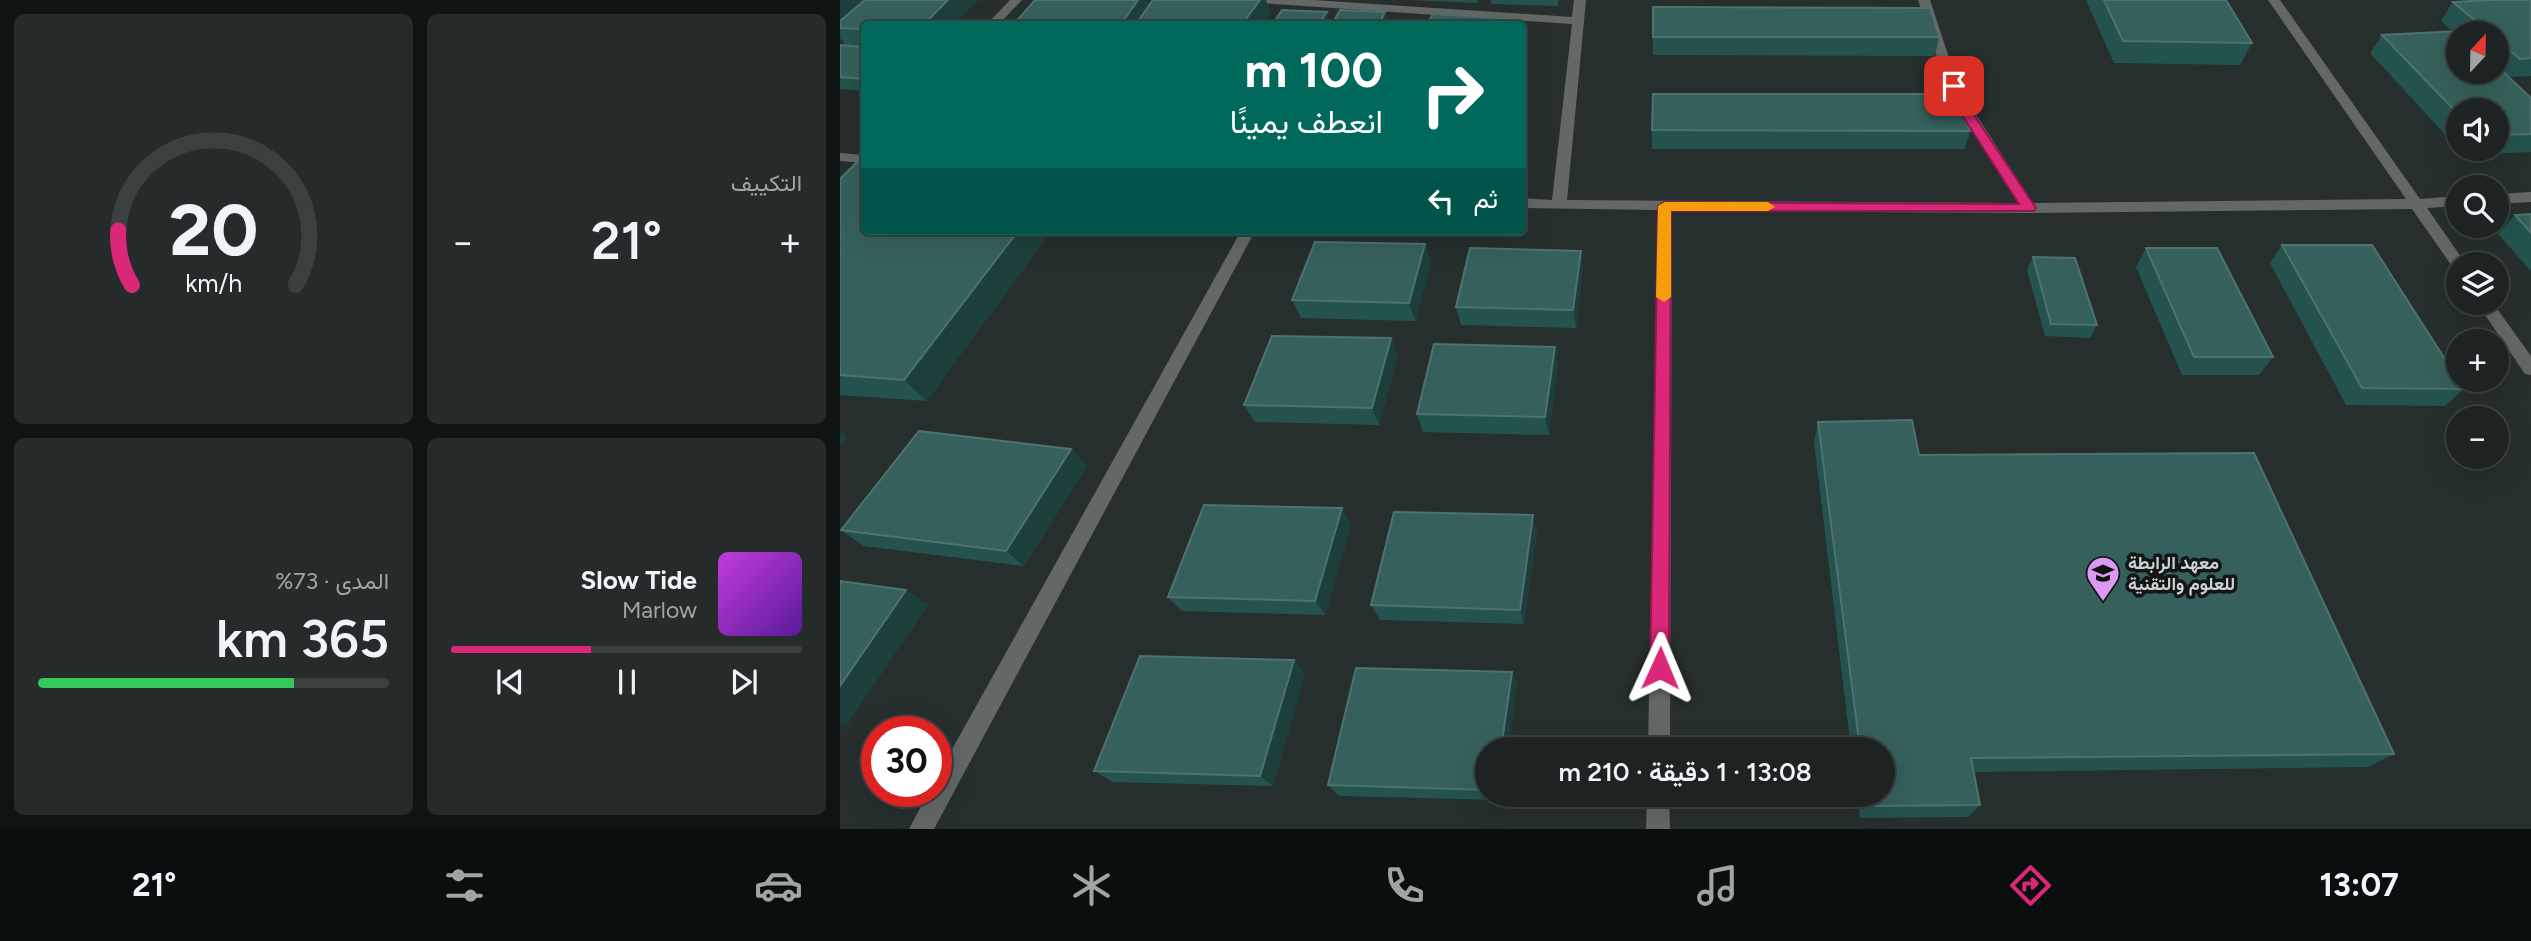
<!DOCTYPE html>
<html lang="ar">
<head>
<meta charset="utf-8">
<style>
  body { margin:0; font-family:Figtree,Vazirmatn,sans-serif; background:#252b2a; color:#f1f3f6; direction:rtl; height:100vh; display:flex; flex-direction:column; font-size:26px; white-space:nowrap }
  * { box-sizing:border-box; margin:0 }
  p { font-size:23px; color:#a0a4a5 }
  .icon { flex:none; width:38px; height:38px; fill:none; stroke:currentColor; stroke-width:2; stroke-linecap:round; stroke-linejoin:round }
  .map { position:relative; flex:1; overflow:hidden; direction:ltr }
  .side { display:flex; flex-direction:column; gap:14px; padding:14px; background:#0f1313; width:840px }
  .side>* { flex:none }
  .banner { position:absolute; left:21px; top:21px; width:665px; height:214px; border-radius:7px; box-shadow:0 7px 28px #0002,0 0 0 2px #3a4040; direction:rtl; background:#00695c; color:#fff; overflow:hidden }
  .needle { width:46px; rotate:22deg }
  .fabs { position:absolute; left:1606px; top:21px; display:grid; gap:14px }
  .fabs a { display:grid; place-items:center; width:63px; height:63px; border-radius:50%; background:#1c2322; box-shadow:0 7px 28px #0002,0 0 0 2px #3a4040; font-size:35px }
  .speed { position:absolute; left:21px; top:716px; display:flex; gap:14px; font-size:35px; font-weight:700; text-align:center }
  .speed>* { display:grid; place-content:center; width:91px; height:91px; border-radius:50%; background:#1c2322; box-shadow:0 7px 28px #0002,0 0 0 2px #3a4040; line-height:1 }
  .speed .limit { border:10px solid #d22; background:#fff; color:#111 }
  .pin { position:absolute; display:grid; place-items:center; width:60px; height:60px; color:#fff; margin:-30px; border-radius:14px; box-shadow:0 4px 10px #0006 }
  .me { position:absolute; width:77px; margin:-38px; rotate:1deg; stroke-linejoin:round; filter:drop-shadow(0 0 5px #0008) }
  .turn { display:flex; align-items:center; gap:24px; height:147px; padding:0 28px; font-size:32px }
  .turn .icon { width:91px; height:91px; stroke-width:2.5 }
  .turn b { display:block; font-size:49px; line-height:60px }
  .then { display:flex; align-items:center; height:66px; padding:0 28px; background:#0003; gap:14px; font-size:26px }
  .big { font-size:52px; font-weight:600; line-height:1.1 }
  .side .card { flex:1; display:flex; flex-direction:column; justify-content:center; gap:10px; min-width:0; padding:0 24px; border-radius:10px; background:#252b2a }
  .side .dial { align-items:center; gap:0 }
  .dial svg { height:182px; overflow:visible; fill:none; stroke:#3a4040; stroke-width:7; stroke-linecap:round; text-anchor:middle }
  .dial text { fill:#f1f3f6; stroke:none }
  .song { display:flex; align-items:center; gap:21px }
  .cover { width:84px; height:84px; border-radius:10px; background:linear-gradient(135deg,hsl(290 70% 55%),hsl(270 70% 35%)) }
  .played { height:7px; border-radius:4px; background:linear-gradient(90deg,#db2777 40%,#3a4040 40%) }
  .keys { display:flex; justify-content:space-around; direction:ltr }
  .heat { display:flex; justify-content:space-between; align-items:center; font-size:38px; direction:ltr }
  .charge { height:10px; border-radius:5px; background:linear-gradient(90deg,#34c759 73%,#3a4040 0) }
  .side .tiles { flex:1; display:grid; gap:14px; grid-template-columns:repeat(2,1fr) }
  .trip { position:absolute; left:635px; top:737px; width:420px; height:70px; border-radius:35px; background:#1c2322; box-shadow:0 7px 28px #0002,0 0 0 2px #3a4040; font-weight:600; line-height:70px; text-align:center; direction:rtl }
  .menu { display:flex; height:112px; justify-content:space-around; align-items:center; background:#0b0e0e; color:#a0a4a5 }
  .menu .icon { width:49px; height:49px }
  .menu .active { color:#db2777 }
  .menu b { font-size:32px; color:#f1f3f6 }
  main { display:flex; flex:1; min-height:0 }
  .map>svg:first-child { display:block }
</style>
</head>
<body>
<main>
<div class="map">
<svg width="1691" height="829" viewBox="0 0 1691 829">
  <rect width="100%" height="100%" fill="#262f2e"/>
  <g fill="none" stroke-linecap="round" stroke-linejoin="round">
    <g fill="#636867" fill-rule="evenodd">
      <path d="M170,0H182L159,24H147Z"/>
      <path d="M414,0H473L732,17L734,0H746L727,200L1179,203L1114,102L1101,70L1078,0H1090L1113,70L1128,102L1193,203L1566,199L1428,0H1440L1580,199L1619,196V206L1587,208L1626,264H1619V270L1614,269L1572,209L1189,213L832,211L830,749H808L818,210L682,208V198L712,200L732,24L420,3Z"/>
      <path d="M0,153L24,155V163L0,161Z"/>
      <path d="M1691,192V202L1657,204V194Z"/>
      <path d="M401,231H415L94,829H69L89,791H96V778Z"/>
      <path d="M1637,303H1653L1691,356V375L1685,374Z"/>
      <path d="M807,794H829L830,829H806Z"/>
    </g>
  </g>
  <g fill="#24534d" fill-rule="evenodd">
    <path d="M0,0H138L114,24H24V91L0,89V45L6,46L0,38Z"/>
    <path d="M570,0H638L637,3Z"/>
    <path d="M651,0H719L718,6L651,4Z"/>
    <path d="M1246,0H1386L1412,43L1400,65L1274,63Z"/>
    <path d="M1633,0H1691V76L1669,77L1691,98V152L1624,155L1530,53L1542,35L1613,32L1601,21L1613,2L1634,1ZM1619,33H1657V72ZM1619,110H1657V149H1619Z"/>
    <path d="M813,37H1099L1095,56L813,55Z"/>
    <path d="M812,130L1130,131L1125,149H812Z"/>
    <path d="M0,179L87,401L0,395Z"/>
    <path d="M1691,214V271L1658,234L1675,215Z"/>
    <path d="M585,244L591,262L575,321L461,318L452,300Z"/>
    <path d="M1442,245L1624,389L1605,406L1506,405L1430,263Z"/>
    <path d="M1306,248L1433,357L1419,375H1342L1296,267Z"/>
    <path d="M741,251L743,269L736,328L621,325L616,307Z"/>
    <path d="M1193,257L1257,325L1250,338L1205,336L1187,270Z"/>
    <path d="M551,338L558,356L539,425L415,422L404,405Z"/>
    <path d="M718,364L709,435L583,432L577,414Z"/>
    <path d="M978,422L1079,455L1554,754L1528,767L1133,772L1140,805L1128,817L1020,818L1017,794H1043V749H1011L974,442Z"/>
    <path d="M231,449L247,466L184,566L24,546L1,530Z"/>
    <path d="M511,524L485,615L342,611L328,597Z"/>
    <path d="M697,531L684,624L540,620L531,605Z"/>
    <path d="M672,672L677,685L648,749V794H662V800L499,796L488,785Z"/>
    <path d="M465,673L433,786L273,782L254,771Z"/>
  </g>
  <g fill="#1d3f3b">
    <path d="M0,0H27L0,24Z"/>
    <path d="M108,0H138L114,24H84Z"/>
    <path d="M298,0H307L312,11L303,24H281Z"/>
    <path d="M420,0H426L431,13L423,24H402Z"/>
    <path d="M487,12L491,24H479Z"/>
    <path d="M545,12L549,24H539Z"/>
    <path d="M178,231H212L87,401L64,380Z"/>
    <path d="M585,244L591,262L575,321L569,303Z"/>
    <path d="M741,251L743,269L736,328L733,310Z"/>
    <path d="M551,338L558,356L539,425L532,408Z"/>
    <path d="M715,347L718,364L709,435L705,417Z"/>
    <path d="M0,430L8,437L0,447Z"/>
    <path d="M231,449L247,466L184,566L166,551Z"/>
    <path d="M502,508L511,524L485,615L475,601Z"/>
    <path d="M693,515L697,531L684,624L680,610Z"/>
    <path d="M66,590L88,605L6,726L0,723V686Z"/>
    <path d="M454,660L465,673L433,786L420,776Z"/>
    <path d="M672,672L677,685L669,749H661Z"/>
  </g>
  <g fill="#36605b" stroke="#4e726e" stroke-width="2">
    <path d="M25,0H108L84,24H24V29L0,28V21Z"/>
    <path d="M195,0H298L281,24H174Z"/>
    <path d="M313,0H420L402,24H296Z"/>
    <path d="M1264,0H1386L1412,43L1283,41Z"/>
    <path d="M1649,0H1691V58L1680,59L1657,40V33H1650L1613,2Z"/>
    <path d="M813,7L1090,8L1099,37H813Z"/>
    <path d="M442,10L487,12L479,24H433Z"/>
    <path d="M500,10L545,12L539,24H492Z"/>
    <path d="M593,14L670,19L668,24H587Z"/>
    <path d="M1621,31L1623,33H1619V72H1657V66L1691,98V134L1657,135V110H1619V115L1542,35Z"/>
    <path d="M0,45L24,47V79L0,77Z"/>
    <path d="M813,94H1119L1130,131L812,130Z"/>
    <path d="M21,158H24V231H178L64,380L0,375V179Z"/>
    <path d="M1691,214V233L1675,215Z"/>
    <path d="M475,242L585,244L569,303L452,300Z"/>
    <path d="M1442,245H1532L1624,389L1522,388Z"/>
    <path d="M630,248L741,251L733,310L616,307Z"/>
    <path d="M1306,248H1377L1433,357H1354Z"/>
    <path d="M1193,257L1235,258L1257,325L1211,324Z"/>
    <path d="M432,336L551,338L532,408L404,405Z"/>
    <path d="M594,344L715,347L705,417L577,414Z"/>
    <path d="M1072,420L1079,455L1414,453L1554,754L1131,758L1140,805L1027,806L1025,794H1043V749H1020L978,422Z"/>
    <path d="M79,431L231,449L166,551L1,530Z"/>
    <path d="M364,505L502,508L475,601L328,597Z"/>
    <path d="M554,512L693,515L680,610L531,605Z"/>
    <path d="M0,581L66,590L0,686Z"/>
    <path d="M300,656L454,660L420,776L254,771Z"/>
    <path d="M516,668L672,672L661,749H648V790L488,785Z"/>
  </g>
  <path fill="#db2777" stroke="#8e194d" stroke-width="2" d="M1114,82L1120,86L1136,118L1196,208L1194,211H831L829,668L826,674L820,677L813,674L810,668L818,206L825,202L1179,204L1124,118L1108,86Z"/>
  <path fill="#f59e0b" d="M825,202H928L935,207L928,211H831V297L824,302L816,297L818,206Z"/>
  <defs>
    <symbol id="university-pin" viewBox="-11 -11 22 30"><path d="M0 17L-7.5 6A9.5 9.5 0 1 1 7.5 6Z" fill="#dc99f4" stroke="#121616"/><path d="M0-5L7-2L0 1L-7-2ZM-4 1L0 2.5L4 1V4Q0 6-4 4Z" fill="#111"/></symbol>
  </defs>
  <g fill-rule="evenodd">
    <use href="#university-pin" x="1244" y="554" width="38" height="52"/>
  </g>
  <g text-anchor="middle" stroke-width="7" stroke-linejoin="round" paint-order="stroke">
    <g font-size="18" font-weight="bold" fill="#cdd3d2" stroke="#121616" text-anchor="start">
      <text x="1288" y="569">معهد الرابطة<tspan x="1288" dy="21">للعلوم والتقنية</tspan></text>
    </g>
  </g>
</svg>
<div class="fabs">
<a><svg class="needle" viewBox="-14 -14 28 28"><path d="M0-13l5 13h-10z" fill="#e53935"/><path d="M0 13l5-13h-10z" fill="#a0a4a5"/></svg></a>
<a><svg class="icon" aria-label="sound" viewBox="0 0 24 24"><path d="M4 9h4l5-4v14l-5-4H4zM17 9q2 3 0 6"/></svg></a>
<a><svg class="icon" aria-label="search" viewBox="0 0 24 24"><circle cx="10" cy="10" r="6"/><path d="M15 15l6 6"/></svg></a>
<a><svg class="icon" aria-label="layers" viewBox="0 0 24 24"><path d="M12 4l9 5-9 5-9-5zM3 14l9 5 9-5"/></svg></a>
<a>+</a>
<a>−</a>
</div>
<div class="speed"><div class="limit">30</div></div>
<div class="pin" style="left:1114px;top:86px;background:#d93025"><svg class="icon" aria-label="arrive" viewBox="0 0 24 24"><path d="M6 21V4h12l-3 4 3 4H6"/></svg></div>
<svg class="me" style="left:820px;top:668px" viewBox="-20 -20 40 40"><path d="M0-17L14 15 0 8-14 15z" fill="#db2777" stroke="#fff" stroke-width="4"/></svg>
<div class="trip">13:08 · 1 دقيقة · 210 m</div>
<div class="banner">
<div class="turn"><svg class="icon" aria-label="right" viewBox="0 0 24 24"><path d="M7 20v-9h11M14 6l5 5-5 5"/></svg><div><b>100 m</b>انعطف يمينًا</div></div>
<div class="then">ثم<svg class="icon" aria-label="left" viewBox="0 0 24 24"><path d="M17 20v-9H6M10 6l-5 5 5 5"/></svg></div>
</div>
</div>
<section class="side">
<div class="tiles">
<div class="card"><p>التكييف</p>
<div class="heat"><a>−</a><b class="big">21°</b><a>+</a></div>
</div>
<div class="card dial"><svg viewBox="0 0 100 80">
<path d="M14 69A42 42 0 1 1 86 69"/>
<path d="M14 69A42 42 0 0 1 8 45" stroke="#db2777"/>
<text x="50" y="56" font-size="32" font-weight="700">20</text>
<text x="50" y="72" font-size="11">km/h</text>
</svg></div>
<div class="card">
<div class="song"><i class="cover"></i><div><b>Slow Tide</b><p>Marlow</p></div></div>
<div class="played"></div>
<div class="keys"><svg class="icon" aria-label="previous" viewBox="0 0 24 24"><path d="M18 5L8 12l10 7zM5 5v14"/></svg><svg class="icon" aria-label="pause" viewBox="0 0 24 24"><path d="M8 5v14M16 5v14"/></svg><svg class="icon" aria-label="next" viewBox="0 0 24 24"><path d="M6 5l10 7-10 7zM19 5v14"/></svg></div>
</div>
<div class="card"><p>المدى · 73%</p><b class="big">365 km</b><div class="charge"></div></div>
</div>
</section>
</main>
<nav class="menu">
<b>13:07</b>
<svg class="icon active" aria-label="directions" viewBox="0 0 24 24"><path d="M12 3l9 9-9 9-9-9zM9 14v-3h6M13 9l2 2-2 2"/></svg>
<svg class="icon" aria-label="music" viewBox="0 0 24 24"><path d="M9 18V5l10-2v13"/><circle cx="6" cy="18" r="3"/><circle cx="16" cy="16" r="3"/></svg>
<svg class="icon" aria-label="phone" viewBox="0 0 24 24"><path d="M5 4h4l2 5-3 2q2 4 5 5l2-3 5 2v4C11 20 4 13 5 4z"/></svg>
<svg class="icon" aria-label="climate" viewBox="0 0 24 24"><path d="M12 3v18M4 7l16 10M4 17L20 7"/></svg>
<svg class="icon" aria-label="car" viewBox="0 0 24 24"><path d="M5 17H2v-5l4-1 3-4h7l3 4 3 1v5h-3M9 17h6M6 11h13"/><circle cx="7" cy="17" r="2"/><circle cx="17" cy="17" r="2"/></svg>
<svg class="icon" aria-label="filters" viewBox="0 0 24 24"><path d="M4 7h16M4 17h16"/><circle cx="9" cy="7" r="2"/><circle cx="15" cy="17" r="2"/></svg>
<b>21°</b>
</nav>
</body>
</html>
